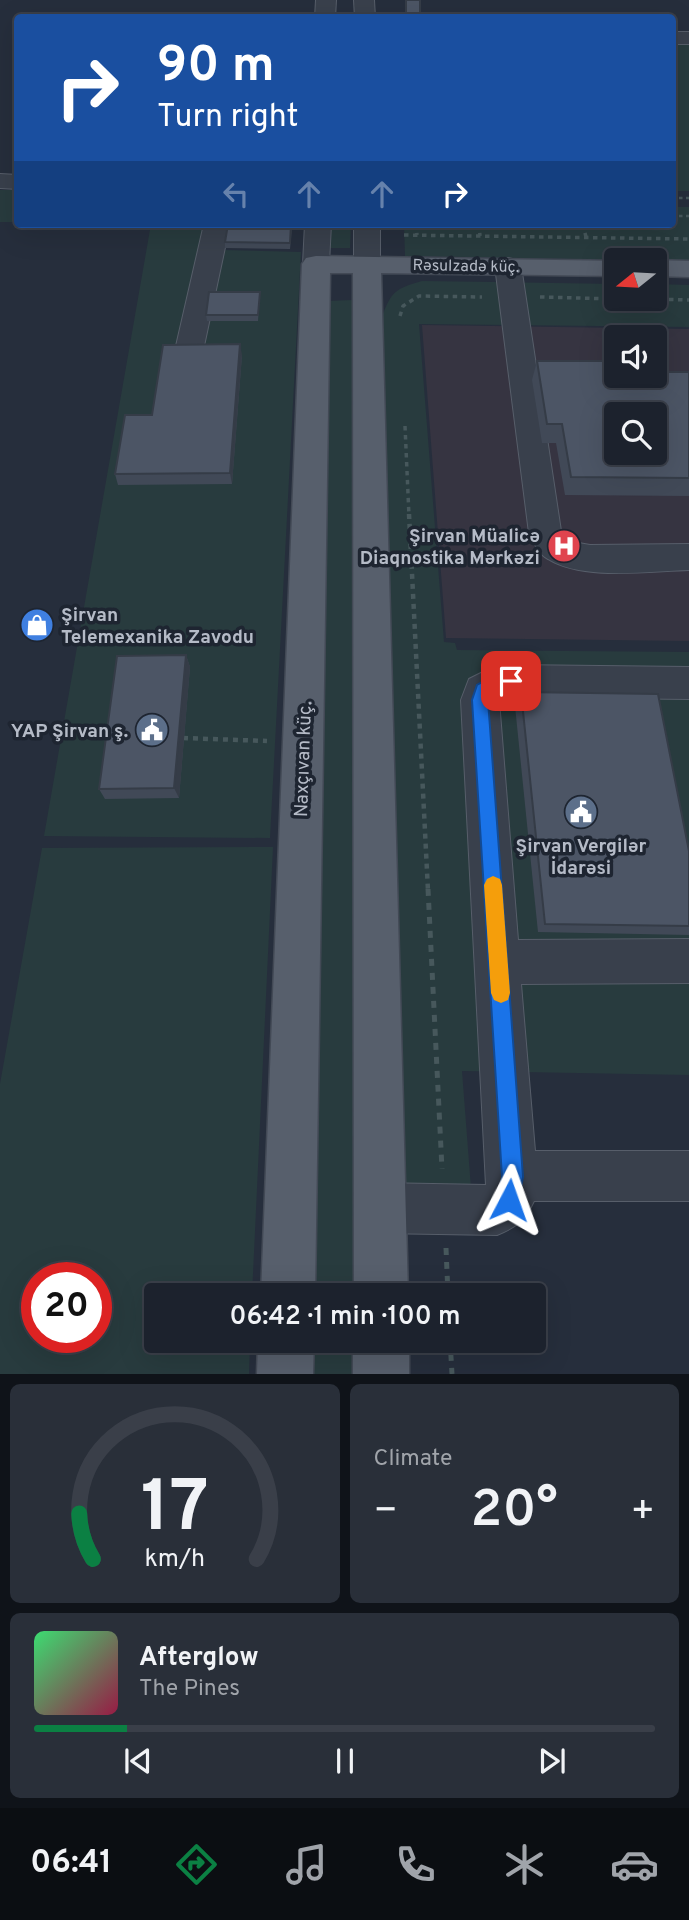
<!DOCTYPE html>
<html lang="en">
<head>
<meta charset="utf-8">
<style>
  body { margin:0; font-family:Overpass,sans-serif; background:#292f39; color:#f1f3f6; height:100vh; display:flex; flex-direction:column; font-size:26px; white-space:nowrap }
  * { box-sizing:border-box; margin:0 }
  p { font-size:23px; color:#a0a4aa }
  .icon { flex:none; width:38px; height:38px; fill:none; stroke:currentColor; stroke-width:2; stroke-linecap:round; stroke-linejoin:round }
  .map { position:relative; height:1374px; overflow:hidden }
  .sheet { display:flex; flex-direction:column; gap:10px; padding:10px; background:#0f1319; flex:1 }
  .sheet>* { flex:none }
  .top-card { position:absolute; left:14px; top:14px; width:662px; height:214px; border-radius:7px; box-shadow:0 7px 28px #0002,0 0 0 2px #3a3f49; background:#1a4fa0; color:#fff; overflow:hidden }
  .needle { width:46px; rotate:252deg }
  .tools { position:absolute; left:604px; top:248px; display:grid; gap:14px }
  .tools a { display:grid; place-items:center; width:63px; height:63px; border-radius:7px; background:#1c222d; box-shadow:0 7px 28px #0002,0 0 0 2px #3a3f49; font-size:35px }
  .speed { position:absolute; left:21px; top:1262px; display:flex; gap:14px; font-size:35px; font-weight:700; text-align:center }
  .speed>* { display:grid; place-content:center; width:91px; height:91px; border-radius:50%; background:#1c222d; box-shadow:0 7px 28px #0002,0 0 0 2px #3a3f49; line-height:1 }
  .speed .limit { border:10px solid #d22; background:#fff; color:#111 }
  .pin { position:absolute; display:grid; place-items:center; width:60px; height:60px; color:#fff; margin:-30px; border-radius:14px; box-shadow:0 4px 10px #0006 }
  .me { position:absolute; width:77px; margin:-38px; rotate:4deg; stroke-linejoin:round; filter:drop-shadow(0 0 5px #0008) }
  .turn { display:flex; align-items:center; gap:24px; height:147px; padding:0 28px; font-size:32px }
  .turn .icon { width:91px; height:91px; stroke-width:2.5 }
  .turn b { display:block; font-size:49px; line-height:60px }
  .lanes { display:flex; align-items:center; height:66px; padding:0 28px; background:#0003; justify-content:center; gap:35px; direction:ltr }
  .lanes .off { opacity:.35 }
  .big { font-size:52px; font-weight:600; line-height:1.1 }
  .sheet .card { flex:1; display:flex; flex-direction:column; justify-content:center; gap:10px; min-width:0; padding:0 24px; border-radius:10px; background:#292f39 }
  .sheet .dial { align-items:center; gap:0 }
  .dial svg { height:182px; overflow:visible; fill:none; stroke:#3a3f49; stroke-width:7; stroke-linecap:round; text-anchor:middle }
  .dial text { fill:#f1f3f6; stroke:none }
  .song { display:flex; align-items:center; gap:21px }
  .cover { width:84px; height:84px; border-radius:10px; background:linear-gradient(135deg,hsl(140 70% 55%),hsl(340 70% 35%)) }
  .played { height:7px; border-radius:4px; background:linear-gradient(90deg,#0b8043 15%,#3a3f49 15%) }
  .keys { display:flex; justify-content:space-around; direction:ltr }
  .heat { display:flex; justify-content:space-between; align-items:center; font-size:38px; direction:ltr }
  .sheet .tiles { flex:1; display:grid; gap:10px; grid-template-columns:1fr 1fr }
  .card:last-child { grid-column:span 2 }
  .trip { position:absolute; left:144px; top:1283px; width:402px; height:70px; border-radius:7px; background:#1c222d; box-shadow:0 7px 28px #0002,0 0 0 2px #3a3f49; font-weight:600; line-height:70px; text-align:center }
  .dock { display:flex; height:112px; justify-content:space-around; align-items:center; background:#0b0e12; color:#a0a4aa }
  .dock .icon { width:49px; height:49px }
  .dock .active { color:#0b8043 }
  .dock b { font-size:32px; color:#f1f3f6 }
  .map>svg:first-child { display:block }
</style>
</head>
<body>
<div class="map">
<svg width="689" height="1374" viewBox="0 0 689 1374">
  <rect width="100%" height="100%" fill="#262e3c"/>
  <path fill="#363441" fill-rule="evenodd" d="M422,325L689,329V641L446,638ZM616,338H654V376H616ZM616,415H654V453H616Z"/>
  <g fill="#283b3e" fill-rule="evenodd">
    <rect x="672" y="44" width="17" height="147"/>
    <rect x="0" y="190" width="17" height="32"/>
    <path d="M672,207H689V261L405,256L404,224H672Z"/>
    <path d="M151,224H307L224,225L222,250L301,252L270,838L44,836Z"/>
    <path d="M330,224H351L350,248H329Z"/>
    <path d="M422,281L616,284V299H654L655,284L689,285V327L419,324L444,642L455,643L457,650L689,652V1075L462,1071L471,1188L404,1185L383,314C392,290 398,288 422,281Z"/>
    <path d="M352,300L354,1295H313L328,301Z"/>
    <path d="M273,847L252,1295H156V1340L250,1341L249,1374H0V1084L42,848ZM37,1278H96V1337H37Z"/>
    <path d="M312,1341H354V1374H311Z"/>
  </g>
  <g fill="none" stroke-linecap="round" stroke-linejoin="round">
    <defs>
      <g id="minor">
        <path d="M316,0H336L335,18H315Z"/>
        <path d="M354,0H374L375,18H355Z"/>
        <rect x="672" y="32" width="17" height="12"/>
        <path d="M0,174L18,175V189L0,188Z"/>
        <path d="M204,224H230L204,346L200,353L190,355L180,353L176,346Z"/>
        <path d="M305,224H331L329,264L325,270L316,272L307,270L303,264Z"/>
        <path d="M354,224H380V265L376,271L367,273L358,271L354,265Z"/>
        <path d="M508,258L517,260L521,266L561,531L573,542L590,545L689,544V570C649,571 583,581 548,559C538,554 534,542 529,533L495,266L499,260Z"/>
        <path d="M511,665L689,667V699L511,697L499,700L518,940L689,939V983L521,984L535,1151H689V1201H534C525,1220 517,1227 497,1235L379,1233L361,1226L354,1208L361,1190L379,1183L486,1185L461,700L469,679L493,667Z"/>
      </g>
      <g id="major">
        <path d="M316,256L621,261H616V276L381,273L408,1295H354L353,273H330L315,1295H261L302,264L306,258Z"/>
        <path d="M654,260L689,261V277L654,276V261H649Z"/>
        <path d="M258,1340H314L313,1374H257Z"/>
        <rect x="353" y="1340" width="56" height="34"/>
      </g>
    </defs>
    <use href="#minor" stroke="#575e6a" stroke-width="2"/>
    <use href="#major" stroke="#424955" stroke-width="3"/>
    <g stroke="#47585c" stroke-width="2.5" stroke-dasharray="3.5 3.5" stroke-linecap="butt">
      <path d="M672,198H689"/>
      <path d="M672,216H689"/>
    </g>
    <g stroke="#47585c" stroke-width="3.5" stroke-dasharray="4.5 4.5" stroke-linecap="butt">
      <path d="M416,224L417,235"/>
      <path d="M479,224L480,236"/>
      <path d="M583,224L586,237"/>
      <path d="M404,235L689,239"/>
      <path d="M540,297L616,299"/>
      <path d="M651,299L689,300"/>
      <path d="M400,316L403,306L419,296L482,297"/>
      <path d="M405,426L409,516"/>
    </g>
    <g stroke="#47585c" stroke-width="4.5" stroke-dasharray="5 5" stroke-linecap="butt">
      <path d="M409,514L428,891"/>
      <path d="M183,738L267,741"/>
    </g>
    <g stroke="#47585c" stroke-width="5" stroke-dasharray="7 7" stroke-linecap="butt">
      <path d="M428,889L442,1169"/>
      <path d="M446,1248L448,1295"/>
      <path d="M450,1340L452,1374"/>
    </g>
    <use href="#minor" fill="#39404c" fill-rule="evenodd"/>
    <use href="#major" fill="#575f6c" fill-rule="evenodd"/>
  </g>
  <g fill="#414957">
    <path d="M292,228L290,249L225,248V242Z"/>
    <path d="M260,292L258,321H207L206,315Z"/>
    <path d="M242,355L232,484L118,485L115,474L152,415Z"/>
    <path d="M537,361L607,371L689,372V496L565,495L556,443H542L532,380Z"/>
    <path d="M186,655L190,667L179,798L105,799L99,789Z"/>
    <path d="M521,692L689,851V935L538,932L515,706Z"/>
  </g>
  <g fill="#353c47">
    <path d="M240,344L242,355L232,484L230,473Z"/>
    <path d="M186,655L190,667L179,798L174,788Z"/>
  </g>
  <g fill="#4c5565" stroke="#353c47" stroke-width="2" fill-rule="evenodd">
    <rect x="406" y="0" width="14" height="18"/>
    <path d="M228,224H291L290,243L225,242Z"/>
    <path d="M209,292H260L258,315H206Z"/>
    <path d="M240,344L230,473L115,474L125,415H152L163,345Z"/>
    <path d="M537,361H605L607,371H616V376H654V372H689V478L571,477L562,424H547ZM616,415H654V453H616Z"/>
    <path d="M186,655L174,788L99,789L117,656Z"/>
    <path d="M521,692L658,694L689,851V926L545,924Z"/>
  </g>
  <path fill="#1a73e8" stroke="#114b97" stroke-width="2" d="M511,674L517,676L519,681L517,686L496,690L489,694L488,700L523,1177L517,1207L509,1210L502,1207L498,1200L502,1177L472,700L477,685L493,676Z"/>
  <path fill="#f59e0b" d="M493,876L500,879L502,885L510,993L508,1000L501,1003L494,1000L491,993L484,885L487,879Z"/>
  <defs>
    <symbol id="hospital-disc" viewBox="-11 -11 22 22"><circle r="9.5" fill="#e0444e" stroke="#1e2531"/><path d="M-5-5h3v3.5h4V-5h3V5h-3V1.5h-4V5h-3Z" fill="#fff"/></symbol>
    <symbol id="shop-disc" viewBox="-11 -11 22 22"><circle r="9.5" fill="#3f7fe0" stroke="#1e2531"/><path d="M-5-2.5h2.3a2.7 3.5 0 0 1 5.4 0H5L5.5 6h-11ZM-1.5-2.5h3a1.5 2.3 0 0 0-3 0Z" fill="#fff"/></symbol>
    <symbol id="civic-disc" viewBox="-11 -11 22 22"><circle r="9.5" fill="#5c6f8a" stroke="#1e2531"/><path d="M-.6-6.5H3V-4.5H.6V-3L4-1V1h2V6H-6V1h2V-1L-.6-3ZM-1.2 2.5V6h2.4V2.5Z" fill="#fff"/></symbol>
  </defs>
  <g fill-rule="evenodd">
    <use href="#hospital-disc" x="545" y="527" width="38" height="38"/>
    <use href="#shop-disc" x="18" y="606" width="38" height="38"/>
    <use href="#civic-disc" x="133" y="711" width="38" height="38"/>
    <use href="#civic-disc" x="562" y="793" width="38" height="38"/>
  </g>
  <g text-anchor="middle" stroke-width="7" stroke-linejoin="round" paint-order="stroke">
    <g font-size="16" fill="#b5bbc7" stroke="#1e2531">
      <text transform="translate(466 265) rotate(1)" y="6">Rəsulzadə küç.</text>
    </g>
    <g font-size="19" font-weight="bold" fill="#b5bbc7" stroke="#1e2531" text-anchor="end">
      <text x="540" y="542">Şirvan Müalicə<tspan x="540" dy="22">Diaqnostika Mərkəzi</tspan></text>
      <text x="61" y="621" text-anchor="start">Şirvan<tspan x="61" dy="22">Telemexanika Zavodu</tspan></text>
      <text x="128" y="737">YAP Şirvan ş.</text>
      <text x="581" y="852" text-anchor="middle">Şirvan Vergilər<tspan x="581" dy="22">İdarəsi</tspan></text>
    </g>
    <g font-size="19" fill="#b5bbc7" stroke="#1e2531">
      <text transform="translate(302 759) rotate(-88)" y="7">Naxçıvan küç.</text>
    </g>
  </g>
</svg>
<div class="tools">
<a><svg class="needle" viewBox="-14 -14 28 28"><path d="M0-13l5 13h-10z" fill="#e53935"/><path d="M0 13l5-13h-10z" fill="#a0a4aa"/></svg></a>
<a><svg class="icon" aria-label="sound" viewBox="0 0 24 24"><path d="M4 9h4l5-4v14l-5-4H4zM17 9q2 3 0 6"/></svg></a>
<a><svg class="icon" aria-label="search" viewBox="0 0 24 24"><circle cx="10" cy="10" r="6"/><path d="M15 15l6 6"/></svg></a>
</div>
<div class="speed"><div class="limit">20</div></div>
<div class="pin" style="left:511px;top:681px;background:#d93025"><svg class="icon" aria-label="arrive" viewBox="0 0 24 24"><path d="M6 21V4h12l-3 4 3 4H6"/></svg></div>
<svg class="me" style="left:509px;top:1200px" viewBox="-20 -20 40 40"><path d="M0-17L14 15 0 8-14 15z" fill="#1a73e8" stroke="#fff" stroke-width="4"/></svg>
<div class="trip">06:42 · 1 min · 100 m</div>
<div class="top-card">
<div class="turn"><svg class="icon" aria-label="right" viewBox="0 0 24 24"><path d="M7 20v-9h11M14 6l5 5-5 5"/></svg><div><b>90 m</b>Turn right</div></div>
<div class="lanes"><svg class="icon off" aria-label="left" viewBox="0 0 24 24"><path d="M17 20v-9H6M10 6l-5 5 5 5"/></svg><svg class="icon off" aria-label="ahead" viewBox="0 0 24 24"><path d="M12 20V5M6 11l6-6 6 6"/></svg><svg class="icon off" aria-label="ahead" viewBox="0 0 24 24"><path d="M12 20V5M6 11l6-6 6 6"/></svg><svg class="icon" aria-label="right" viewBox="0 0 24 24"><path d="M7 20v-9h11M14 6l5 5-5 5"/></svg></div>
</div>
</div>
<section class="sheet">
<div class="tiles">
<div class="card dial"><svg viewBox="0 0 100 80">
<path d="M14 69A42 42 0 1 1 86 69"/>
<path d="M14 69A42 42 0 0 1 8 49" stroke="#0b8043"/>
<text x="50" y="56" font-size="32" font-weight="700">17</text>
<text x="50" y="72" font-size="11">km/h</text>
</svg></div>
<div class="card"><p>Climate</p>
<div class="heat"><a>−</a><b class="big">20°</b><a>+</a></div>
</div>
<div class="card">
<div class="song"><i class="cover"></i><div><b>Afterglow</b><p>The Pines</p></div></div>
<div class="played"></div>
<div class="keys"><svg class="icon" aria-label="previous" viewBox="0 0 24 24"><path d="M18 5L8 12l10 7zM5 5v14"/></svg><svg class="icon" aria-label="pause" viewBox="0 0 24 24"><path d="M8 5v14M16 5v14"/></svg><svg class="icon" aria-label="next" viewBox="0 0 24 24"><path d="M6 5l10 7-10 7zM19 5v14"/></svg></div>
</div>
</div>
</section>
<nav class="dock">
<b>06:41</b>
<svg class="icon active" aria-label="directions" viewBox="0 0 24 24"><path d="M12 3l9 9-9 9-9-9zM9 14v-3h6M13 9l2 2-2 2"/></svg>
<svg class="icon" aria-label="music" viewBox="0 0 24 24"><path d="M9 18V5l10-2v13"/><circle cx="6" cy="18" r="3"/><circle cx="16" cy="16" r="3"/></svg>
<svg class="icon" aria-label="phone" viewBox="0 0 24 24"><path d="M5 4h4l2 5-3 2q2 4 5 5l2-3 5 2v4C11 20 4 13 5 4z"/></svg>
<svg class="icon" aria-label="climate" viewBox="0 0 24 24"><path d="M12 3v18M4 7l16 10M4 17L20 7"/></svg>
<svg class="icon" aria-label="car" viewBox="0 0 24 24"><path d="M5 17H2v-5l4-1 3-4h7l3 4 3 1v5h-3M9 17h6M6 11h13"/><circle cx="7" cy="17" r="2"/><circle cx="17" cy="17" r="2"/></svg>
</nav>
</body>
</html>
